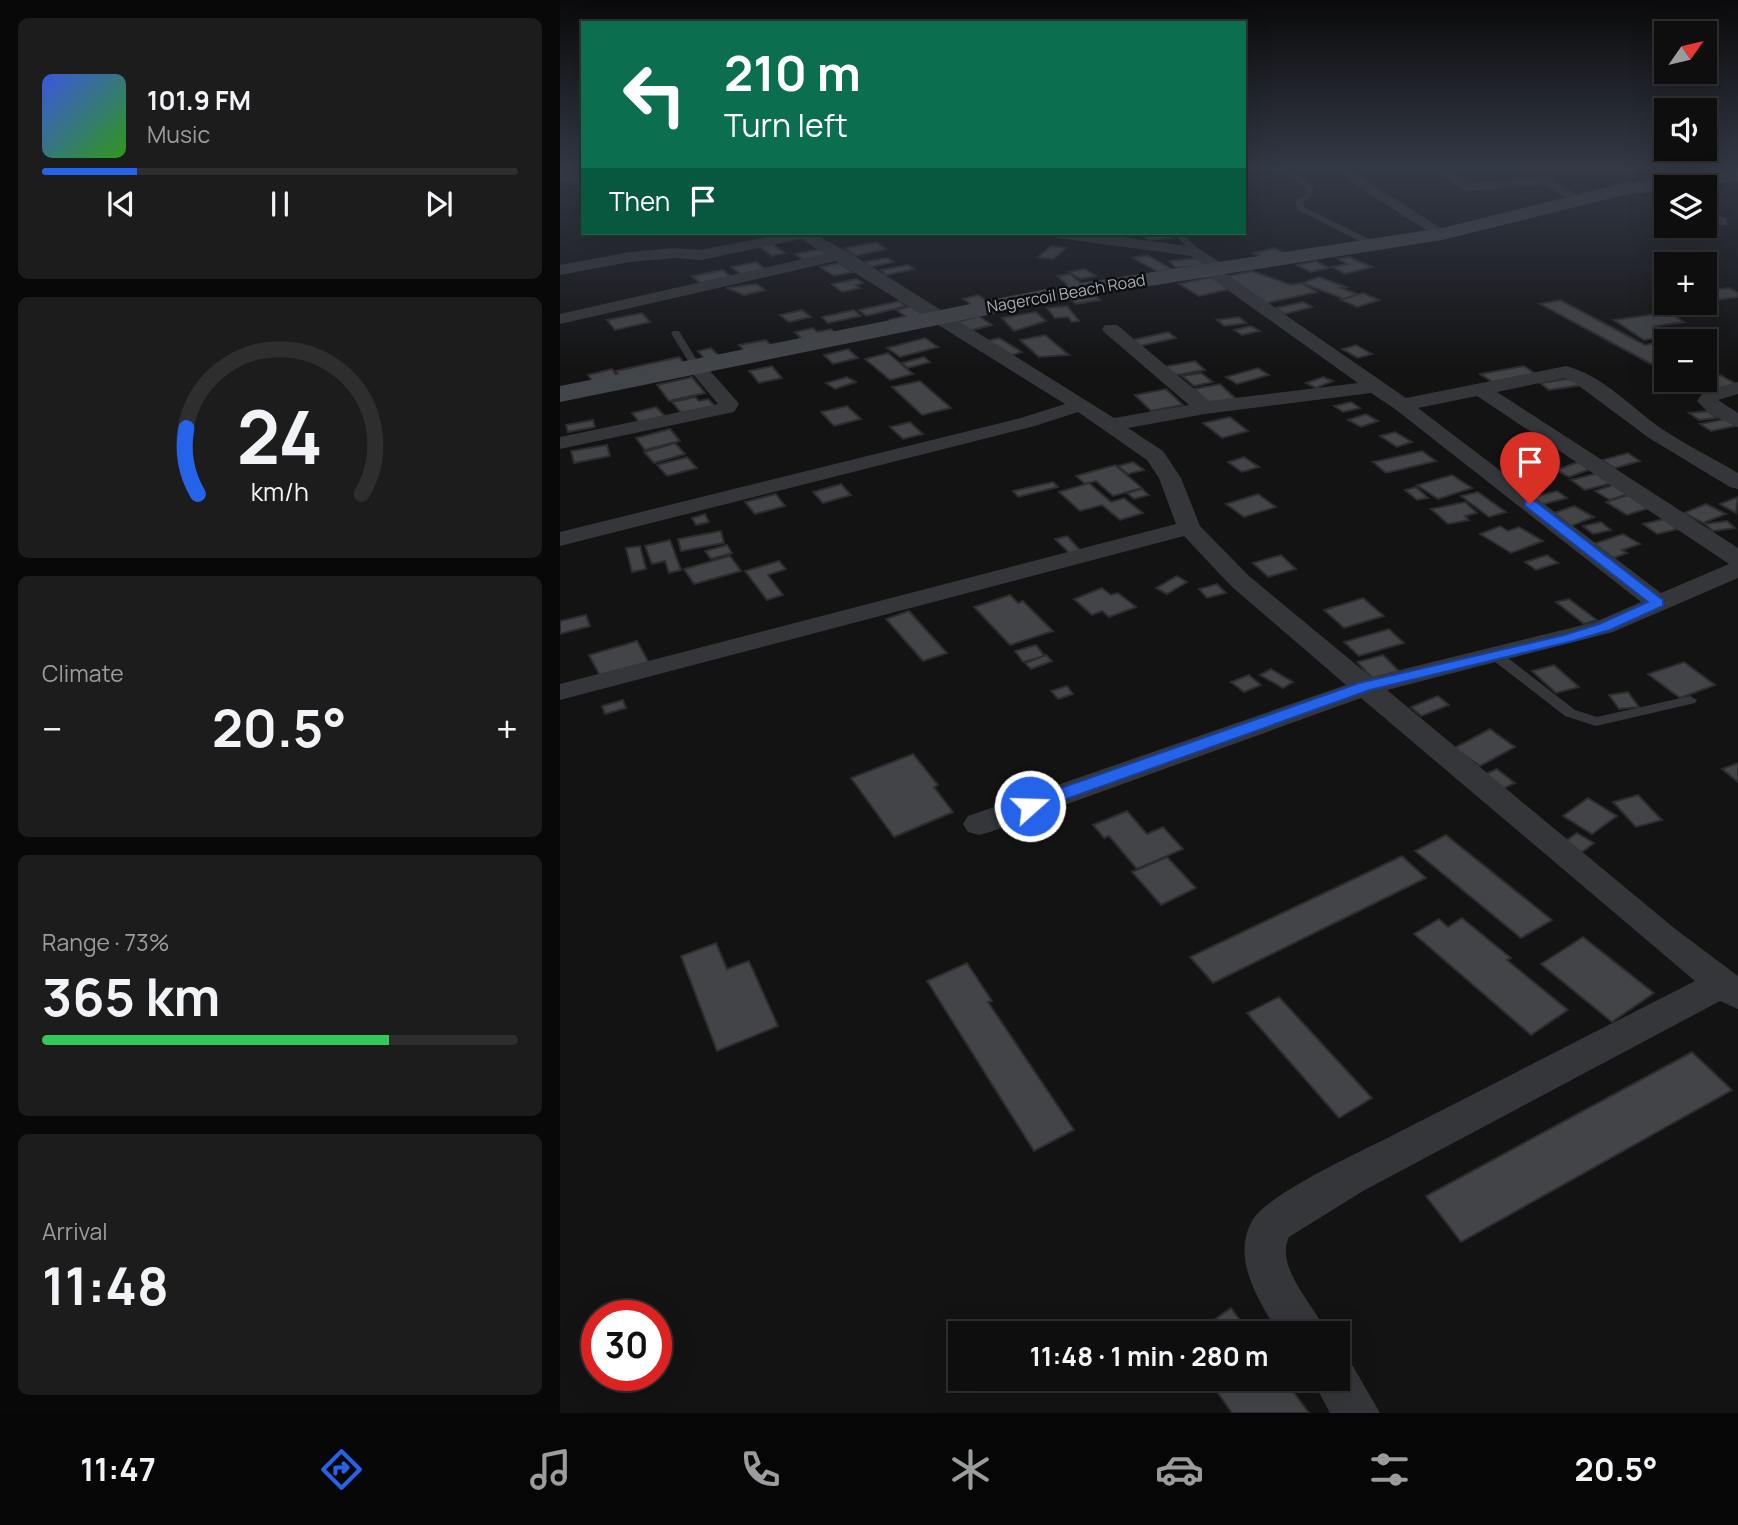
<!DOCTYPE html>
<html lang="en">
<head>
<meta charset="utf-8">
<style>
  body { margin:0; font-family:Manrope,sans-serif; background:#1c1c1d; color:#f1f3f6; height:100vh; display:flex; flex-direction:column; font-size:26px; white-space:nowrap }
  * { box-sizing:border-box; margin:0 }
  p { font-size:23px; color:#9b9c9e }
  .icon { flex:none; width:38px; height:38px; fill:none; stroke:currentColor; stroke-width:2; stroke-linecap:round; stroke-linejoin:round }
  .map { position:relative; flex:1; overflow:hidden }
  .details { display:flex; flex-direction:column; gap:18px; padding:18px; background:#080808; width:560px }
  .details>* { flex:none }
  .top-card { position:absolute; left:21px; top:21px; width:665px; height:214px; border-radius:0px; box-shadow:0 7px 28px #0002,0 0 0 2px #2e2e2f; background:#0b6e4f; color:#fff; overflow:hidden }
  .needle { width:46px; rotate:56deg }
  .buttons { position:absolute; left:1094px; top:21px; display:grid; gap:14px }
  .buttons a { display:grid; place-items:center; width:63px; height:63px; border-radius:0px; background:#0e0e0f; box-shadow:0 7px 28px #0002,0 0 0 2px #2e2e2f; font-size:35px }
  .speed { position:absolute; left:21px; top:1300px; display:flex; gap:14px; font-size:35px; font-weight:700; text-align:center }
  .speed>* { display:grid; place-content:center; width:91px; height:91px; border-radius:50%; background:#0e0e0f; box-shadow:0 7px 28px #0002,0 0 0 2px #2e2e2f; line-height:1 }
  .speed .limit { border:10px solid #d22; background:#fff; color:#111 }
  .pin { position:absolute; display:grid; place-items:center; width:60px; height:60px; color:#fff; margin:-72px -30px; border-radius:50% 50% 50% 0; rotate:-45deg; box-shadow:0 0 7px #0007 }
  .pin .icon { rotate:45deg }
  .me { position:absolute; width:77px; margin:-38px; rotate:70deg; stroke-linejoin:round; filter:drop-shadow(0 0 5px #0008) }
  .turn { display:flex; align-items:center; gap:24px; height:147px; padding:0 28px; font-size:32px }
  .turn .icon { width:91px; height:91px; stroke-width:2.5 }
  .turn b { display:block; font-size:49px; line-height:60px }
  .then { display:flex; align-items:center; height:66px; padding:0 28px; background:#0003; gap:14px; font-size:26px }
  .big { font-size:52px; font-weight:700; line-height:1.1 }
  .details .tile { flex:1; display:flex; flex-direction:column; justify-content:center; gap:10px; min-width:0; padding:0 24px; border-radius:10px; background:#1c1c1d }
  .details .dial { align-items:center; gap:0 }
  .dial svg { height:182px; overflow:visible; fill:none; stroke:#2e2e2f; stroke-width:7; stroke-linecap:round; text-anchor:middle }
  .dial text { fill:#f1f3f6; stroke:none }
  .song { display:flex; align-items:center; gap:21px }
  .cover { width:84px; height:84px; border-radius:10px; background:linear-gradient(135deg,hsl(230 70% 55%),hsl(110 70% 35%)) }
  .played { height:7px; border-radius:4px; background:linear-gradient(90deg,#2563eb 20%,#2e2e2f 20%) }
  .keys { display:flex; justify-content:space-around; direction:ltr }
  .heat { display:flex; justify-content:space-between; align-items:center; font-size:38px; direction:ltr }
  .charge { height:10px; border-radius:5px; background:linear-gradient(90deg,#34c759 73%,#2e2e2f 0) }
  .trip { position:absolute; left:388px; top:1321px; width:402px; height:70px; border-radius:0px; background:#0e0e0f; box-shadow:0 7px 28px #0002,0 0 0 2px #2e2e2f; font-weight:700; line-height:70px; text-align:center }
  .menu { display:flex; height:112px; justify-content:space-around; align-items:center; background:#060606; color:#9b9c9e }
  .menu .icon { width:49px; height:49px }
  .menu .active { color:#2563eb }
  .menu b { font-size:32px; color:#f1f3f6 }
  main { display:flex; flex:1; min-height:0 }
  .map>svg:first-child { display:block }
</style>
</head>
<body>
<main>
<section class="details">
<div class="tile">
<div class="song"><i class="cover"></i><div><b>101.9 FM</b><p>Music</p></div></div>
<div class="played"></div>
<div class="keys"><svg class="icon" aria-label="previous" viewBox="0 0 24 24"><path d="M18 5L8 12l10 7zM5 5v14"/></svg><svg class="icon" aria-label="pause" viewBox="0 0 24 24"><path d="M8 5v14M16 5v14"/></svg><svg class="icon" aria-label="next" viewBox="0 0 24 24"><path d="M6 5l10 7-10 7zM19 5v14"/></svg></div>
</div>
<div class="tile dial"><svg viewBox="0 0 100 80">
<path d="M14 69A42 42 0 1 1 86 69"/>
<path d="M14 69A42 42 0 0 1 9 40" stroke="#2563eb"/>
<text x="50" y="56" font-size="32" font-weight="700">24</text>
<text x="50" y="72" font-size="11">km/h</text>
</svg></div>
<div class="tile"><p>Climate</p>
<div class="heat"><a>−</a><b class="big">20.5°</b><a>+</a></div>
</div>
<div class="tile"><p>Range · 73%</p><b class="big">365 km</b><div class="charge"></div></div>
<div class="tile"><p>Arrival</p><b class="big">11:48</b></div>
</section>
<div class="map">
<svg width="1178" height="1413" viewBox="0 0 1178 1413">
  <rect width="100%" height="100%" fill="#131314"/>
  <g fill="#424447" stroke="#2d2d30" stroke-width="2">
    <path d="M843,168H877L880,170L851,173Z"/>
    <path d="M608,233L612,238L588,240L583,236Z"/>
    <path d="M316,242L326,249L295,256L285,248Z"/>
    <path d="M212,244L225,253L212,256L199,247Z"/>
    <path d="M491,246L506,248L493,259L478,257Z"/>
    <path d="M715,248L725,253L703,258L693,253Z"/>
    <path d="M260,249L271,255L245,261L235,254Z"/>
    <path d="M587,255L612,269L598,272L573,258Z"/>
    <path d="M789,257L812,267L785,274L772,267L787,264L778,259Z"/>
    <path d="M327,258L333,262L310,267L305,262Z"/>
    <path d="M640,258L646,265L616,268L609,261Z"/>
    <path d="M756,261L769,268L750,272L737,265Z"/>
    <path d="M196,262L207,270L182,275L171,267Z"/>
    <path d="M279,263L293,272L274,276L260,267Z"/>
    <path d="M348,265L354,269L326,275L321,270Z"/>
    <path d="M525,269L536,276L521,279L509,272Z"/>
    <path d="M163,270L171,277L140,283L132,276Z"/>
    <path d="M692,271L731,285L741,283L757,292L707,303L663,277Z"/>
    <path d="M510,274L523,285L510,287L497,276Z"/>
    <path d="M651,277L671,289L639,296L619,284Z"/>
    <path d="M759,277L786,287L781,288L797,294L784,299L742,283Z"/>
    <path d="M297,279L303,283L296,285L300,288L282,292L272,284Z"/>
    <path d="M197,284L205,290L184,295L166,288Z"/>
    <path d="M1144,285L1154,290L1169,288L1178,293V297L1155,300L1144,294Z"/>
    <path d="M803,293L819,300L797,307L781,300Z"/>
    <path d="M418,295L431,303L415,307L403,299Z"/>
    <path d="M536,296L540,300L516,304L511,300Z"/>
    <path d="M1000,300L1085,345L1101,342L1106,344V372L980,304Z"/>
    <path d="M339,301L346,306L306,316L299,310Z"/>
    <path d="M743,302L752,307L725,314L715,308Z"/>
    <path d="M351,306L366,316L329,320L345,316L336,310Z"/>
    <path d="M507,306L519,321L512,322L508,317L495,318L487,308Z"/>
    <path d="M242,310L251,317L229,322L220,315Z"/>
    <path d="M294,310L301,316L268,323L262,317Z"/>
    <path d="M476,312L486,321L454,331L442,318Z"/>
    <path d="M1109,312L1124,322L1095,326L1111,336L1084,340L1054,320Z"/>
    <path d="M82,313L90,322L55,330L47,320Z"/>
    <path d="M419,316L432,325L409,331L396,322Z"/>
    <path d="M679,317L686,323L664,326L657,320Z"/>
    <path d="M691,326L700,331L682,335L674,330Z"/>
    <path d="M253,328L257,332L271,329L278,336L246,343L235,332Z"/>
    <path d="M608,332L616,338L580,346L572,340Z"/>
    <path d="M485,335L509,355L479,357L460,340Z"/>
    <path d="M365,338L378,347L340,357L327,348Z"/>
    <path d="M439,338L462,352L446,357L423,342Z"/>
    <path d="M206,340L215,350L188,355L179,345Z"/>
    <path d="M796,345L812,354L798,358L782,349Z"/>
    <path d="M151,348L161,358L147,362L138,351Z"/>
    <path d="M288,349L298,358L273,364L264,355Z"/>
    <path d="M328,353L353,374L330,380L305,359Z"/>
    <path d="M119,357L126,365L62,380L56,371Z"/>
    <path d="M364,357L370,362L348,368L342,363Z"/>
    <path d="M635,361L645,370L612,376L602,367Z"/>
    <path d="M212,366L222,378L199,383L189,371Z"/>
    <path d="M964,366L977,375L934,383L920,374Z"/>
    <path d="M698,368L709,375L677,384L666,377Z"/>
    <path d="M52,369L60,380L36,385L28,375Z"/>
    <path d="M1144,371L1155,376L1160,375L1178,385L1158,390L1142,381L1129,384L1121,380H1144Z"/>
    <path d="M641,373L653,382L634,386L622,376Z"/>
    <path d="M132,377L145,393L109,401L97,385Z"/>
    <path d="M287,377L296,382L275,389L266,383Z"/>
    <path d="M763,377L773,381L756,388L746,383Z"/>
    <path d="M1013,378L1022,385L989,390L980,383Z"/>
    <path d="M360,381L391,408L362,415L332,387Z"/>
    <path d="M660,384L678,401L651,406L634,389Z"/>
    <path d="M606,389L623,405L591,411L575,395Z"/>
    <path d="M135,397L139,401L148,399L155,406L122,414L112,402Z"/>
    <path d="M791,402L800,408L783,412L774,406Z"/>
    <path d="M287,406L301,419L274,426L261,412Z"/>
    <path d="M96,407L105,416L80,423L72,413Z"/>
    <path d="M1148,411L1157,418L1139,420L1129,413Z"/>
    <path d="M806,414L818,421L801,427L788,420Z"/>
    <path d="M670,417L688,431L662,438L643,423Z"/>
    <path d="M1165,419L1176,426L1151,431L1140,424Z"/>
    <path d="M33,420L35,427L8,432L6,425Z"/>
    <path d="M350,422L363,434L343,439L330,427Z"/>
    <path d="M110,429L120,441L85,450L76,438Z"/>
    <path d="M835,432L852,442L837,447L820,436Z"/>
    <path d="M115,443L125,454L94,463L84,452Z"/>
    <path d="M47,445L50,456L14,463L11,451Z"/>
    <path d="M862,451L876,461L826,473L813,462Z"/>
    <path d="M1068,453L1080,461L1055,468L1042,460Z"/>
    <path d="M127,457L137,468L107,476L97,465Z"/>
    <path d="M684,457L699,467L682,472L668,462Z"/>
    <path d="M573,462L584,470L568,474L558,466Z"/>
    <path d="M1018,462L1031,469L1009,477L996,470Z"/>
    <path d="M555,465L582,488L553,496L536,481L525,484L516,476Z"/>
    <path d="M1038,473L1052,483L1025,490L1011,480Z"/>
    <path d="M892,475L912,488L878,499L857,485Z"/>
    <path d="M493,482L498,487L458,497L453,491Z"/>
    <path d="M529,483L551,502L564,498L583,513L560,520L542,505L520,511L499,492Z"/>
    <path d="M281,484L291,495L263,503L253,492Z"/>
    <path d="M1053,485L1068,494L1050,500L1035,491Z"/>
    <path d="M856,487L868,498L857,500L845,490Z"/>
    <path d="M582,489L589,495L574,499L567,493Z"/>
    <path d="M997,491L1007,498L980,505L970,498Z"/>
    <path d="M918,492L946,512L929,517L901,496Z"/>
    <path d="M216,494L225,506L195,514L185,502Z"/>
    <path d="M698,494L716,507L684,517L666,504Z"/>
    <path d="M1068,495L1089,508L1067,515L1046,502Z"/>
    <path d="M1178,497L1176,513L1160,504Z"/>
    <path d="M905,502L917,513L905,516L909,520L888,524L871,509Z"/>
    <path d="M1146,504L1166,514L1143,523L1124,513Z"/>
    <path d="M1014,506L1034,517L1011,526L991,514Z"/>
    <path d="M145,514L149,522L136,525L132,518Z"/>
    <path d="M1104,519L1118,529L1097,534L1083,524Z"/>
    <path d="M1167,521L1175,528L1153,531L1145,524Z"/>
    <path d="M1041,522L1051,530L1033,534L1023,526Z"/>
    <path d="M940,526L948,531L959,527L983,541L951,553L920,534Z"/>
    <path d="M161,531L164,543L121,551L118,539Z"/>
    <path d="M1063,534L1080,544L1062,550L1067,553L1054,558L1033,544Z"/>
    <path d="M507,536L521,551L510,554L495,539Z"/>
    <path d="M110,540L121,570L109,573L105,561L92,564L85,546Z"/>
    <path d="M167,545L172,553L151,559L145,551Z"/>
    <path d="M80,546L86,569L72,572L66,548Z"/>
    <path d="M721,555L736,569L708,577L693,563Z"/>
    <path d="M987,555L998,563L976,570L965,562Z"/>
    <path d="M170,556L181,571L134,584L124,569Z"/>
    <path d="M219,561L226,569L208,575L223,595L207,600L185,571Z"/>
    <path d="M617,576L627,582L607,594L596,588Z"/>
    <path d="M657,584L666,593L647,598L639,589Z"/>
    <path d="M542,588L551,595L558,593L576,607L549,617L542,611L532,615L514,599Z"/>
    <path d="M450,595L458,603L463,601L493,631L450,645L414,607Z"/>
    <path d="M803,598L824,616L784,628L764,610Z"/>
    <path d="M1009,599L1037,620L1024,624L996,602Z"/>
    <path d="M349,611L387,653L363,661L326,619Z"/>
    <path d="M26,615L30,626L0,634V621Z"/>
    <path d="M829,629L844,643L799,656L784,642Z"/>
    <path d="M77,641L89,663L41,678L29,655Z"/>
    <path d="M476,645L485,656L463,662L455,651Z"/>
    <path d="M486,655L492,661L471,669L465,663Z"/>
    <path d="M823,655L839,671L813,679L797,662Z"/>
    <path d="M1124,662L1155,685L1120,698L1088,674Z"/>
    <path d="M994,665L1019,687L996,693L972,671Z"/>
    <path d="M711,669L733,682L723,688L700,675Z"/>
    <path d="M689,675L701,685L684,692L671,682Z"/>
    <path d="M507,686L513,694L498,699L491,691Z"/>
    <path d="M1068,692L1079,707L1059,709L1049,695Z"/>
    <path d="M878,696L889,705L861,716L851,707Z"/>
    <path d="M63,700L66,708L45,714L42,706Z"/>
    <path d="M930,729L955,747L920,766L894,748Z"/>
    <path d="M353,754L378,785L374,787L393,812L334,837L291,778Z"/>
    <path d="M1178,763V782L1162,769Z"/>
    <path d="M937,769L955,783L938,791L921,776Z"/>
    <path d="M1078,795L1102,820L1076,827L1053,802Z"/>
    <path d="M1028,798L1057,816L1032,834L1003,816Z"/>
    <path d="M567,811L587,834L603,827L623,849L577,869L549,836L544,838L533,825Z"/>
    <path d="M1017,833L1034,843L1018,855L1001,844Z"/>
    <path d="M886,835L992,920L961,938L855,851Z"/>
    <path d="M842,856L866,878L653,983L630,957Z"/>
    <path d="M607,857L636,888L601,905L572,872Z"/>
    <path d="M902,918L951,958L947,960L1008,1010L971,1035L854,934L879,919L888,927Z"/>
    <path d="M1023,937L1094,993L1052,1022L981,964Z"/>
    <path d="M156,943L167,969L189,961L218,1026L157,1051L121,956Z"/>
    <path d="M407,963L432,1001L428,1002L514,1130L474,1151L367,981Z"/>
    <path d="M719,997L812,1098L779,1118L687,1013Z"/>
    <path d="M1132,1052L1172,1090L901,1242L866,1196Z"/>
    <path d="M671,1308L690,1334H634Z"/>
    <path d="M648,1379H724L749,1413H672Z"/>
  </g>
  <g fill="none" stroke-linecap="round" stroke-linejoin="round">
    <g fill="#343639" fill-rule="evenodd">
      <path d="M715,168H723L753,185L752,196L743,202L744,207L815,242V246H809L738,210L735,201L745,195L746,188Z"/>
      <path d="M614,233H622L639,250V254H633Z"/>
      <path d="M113,331H119L141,367L139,369H133L111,333Z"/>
      <path d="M935,651L940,652L1015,710L1037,717L1130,696L1137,700L1135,703L1036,726L1005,716L930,658L928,655L930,652Z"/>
    </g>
    <g fill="#343639" fill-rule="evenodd">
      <path d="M769,168H786L890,234L882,239L877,237Z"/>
      <path d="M872,168H888L907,183L988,177L1023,199L1016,203L985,185L904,191Z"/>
      <path d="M1081,168H1144L1166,177L1159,181L1131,173L1088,172Z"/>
      <path d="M0,174L23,176V184L0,182Z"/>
      <path d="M1144,207L1167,219V225H1157L1144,218Z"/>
      <path d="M227,233H252L288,252L554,418L629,405L545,333L542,329L545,325H557L649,401L798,383L641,271L639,268L643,264L631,256L498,238L490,233H530L636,247L663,264L665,267L662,271L846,398L1006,366C1042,375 1072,408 1102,429C1126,445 1153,458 1178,473V489L1170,487L1089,438L1015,383L1004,378L937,392L1178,548V578L1053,632L827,690L1114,928L1178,976V1009L1160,1001L803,1191L729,1237C714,1268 756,1306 767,1334H719C699,1301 671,1259 692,1221C707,1193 809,1148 841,1131C939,1081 1037,1031 1135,981L801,698L430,832L419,835L408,832L403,824L408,816L786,685L671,586L624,536L0,700V684L616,524L599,478L587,460L518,412L475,426L0,546V532L461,418L505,404L276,261L0,324V314L265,254L241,239L141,260L115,258L70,262L0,275V265L70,252L115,248L141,250ZM811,393L835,409L1081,602L1035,622L811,677L689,576L640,526L621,478L603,451L568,428L645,414ZM917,396L1169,564L1101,593L858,408Z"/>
      <path d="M136,361L143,363L176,400L179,404L174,412L0,449V437L158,404L127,367Z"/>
      <path d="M1178,382V394L1158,400L1178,413V427L1150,414L1137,401L1144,391Z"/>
      <path d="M779,1358L791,1363L820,1413H770L752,1379H779Z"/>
    </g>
    <path fill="#424549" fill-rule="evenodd" d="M1178,169V181L1064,195L882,240L501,300L0,402V386L501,286L882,228L1064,183Z"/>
  </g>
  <linearGradient id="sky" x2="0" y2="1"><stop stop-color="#0a0a0b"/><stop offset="0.46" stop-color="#333945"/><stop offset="1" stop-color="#333945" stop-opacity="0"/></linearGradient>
  <rect width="1178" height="366" fill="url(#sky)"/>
  <path fill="#2563eb" stroke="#184099" stroke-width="2" d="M965,501H975L1103,600V606L1050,630L1013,641L810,690L476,810L470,811L462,806L464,801L799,683L1004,635L1039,624L1088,602L965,506Z"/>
  <g text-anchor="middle" stroke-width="5" stroke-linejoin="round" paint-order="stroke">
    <g font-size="16" fill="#a5adb5" stroke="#0e0e0f">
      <text transform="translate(506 293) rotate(-10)" y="6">Nagercoil Beach Road</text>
    </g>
  </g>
</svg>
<div class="buttons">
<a><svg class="needle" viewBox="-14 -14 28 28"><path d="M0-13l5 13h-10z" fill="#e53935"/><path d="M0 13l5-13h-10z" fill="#9b9c9e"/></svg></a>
<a><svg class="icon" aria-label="sound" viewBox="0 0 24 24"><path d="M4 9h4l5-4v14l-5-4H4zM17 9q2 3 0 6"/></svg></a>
<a><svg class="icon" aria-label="layers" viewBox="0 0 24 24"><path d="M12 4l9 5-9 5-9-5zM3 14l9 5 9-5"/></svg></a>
<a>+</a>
<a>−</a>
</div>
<div class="speed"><div class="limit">30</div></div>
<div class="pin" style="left:970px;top:504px;background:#d93025"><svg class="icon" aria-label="arrive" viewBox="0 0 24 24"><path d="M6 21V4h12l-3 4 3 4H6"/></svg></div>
<svg class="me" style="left:470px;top:806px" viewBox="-20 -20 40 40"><circle r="17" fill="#2563eb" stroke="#fff" stroke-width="3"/><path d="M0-11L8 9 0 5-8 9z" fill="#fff"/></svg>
<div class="trip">11:48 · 1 min · 280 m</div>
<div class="top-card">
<div class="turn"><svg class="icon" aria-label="left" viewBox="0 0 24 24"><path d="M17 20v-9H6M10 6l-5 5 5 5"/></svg><div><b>210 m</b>Turn left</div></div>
<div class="then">Then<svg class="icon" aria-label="arrive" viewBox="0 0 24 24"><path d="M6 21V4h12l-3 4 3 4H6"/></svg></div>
</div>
</div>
</main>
<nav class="menu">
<b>11:47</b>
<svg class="icon active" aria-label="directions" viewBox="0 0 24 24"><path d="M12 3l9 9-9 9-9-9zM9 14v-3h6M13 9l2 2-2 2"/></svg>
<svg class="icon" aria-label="music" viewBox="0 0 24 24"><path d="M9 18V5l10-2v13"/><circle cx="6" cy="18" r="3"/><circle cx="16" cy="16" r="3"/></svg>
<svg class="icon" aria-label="phone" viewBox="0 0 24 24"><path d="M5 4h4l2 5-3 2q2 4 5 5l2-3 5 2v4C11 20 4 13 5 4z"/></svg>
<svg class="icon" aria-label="climate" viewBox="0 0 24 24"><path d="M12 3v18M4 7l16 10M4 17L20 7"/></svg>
<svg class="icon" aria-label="car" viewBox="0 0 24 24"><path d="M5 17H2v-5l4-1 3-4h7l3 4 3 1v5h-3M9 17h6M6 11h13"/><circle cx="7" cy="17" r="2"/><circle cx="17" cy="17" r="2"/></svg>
<svg class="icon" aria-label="filters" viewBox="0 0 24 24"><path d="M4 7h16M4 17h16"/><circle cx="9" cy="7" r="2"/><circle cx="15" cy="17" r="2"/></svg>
<b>20.5°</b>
</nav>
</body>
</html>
